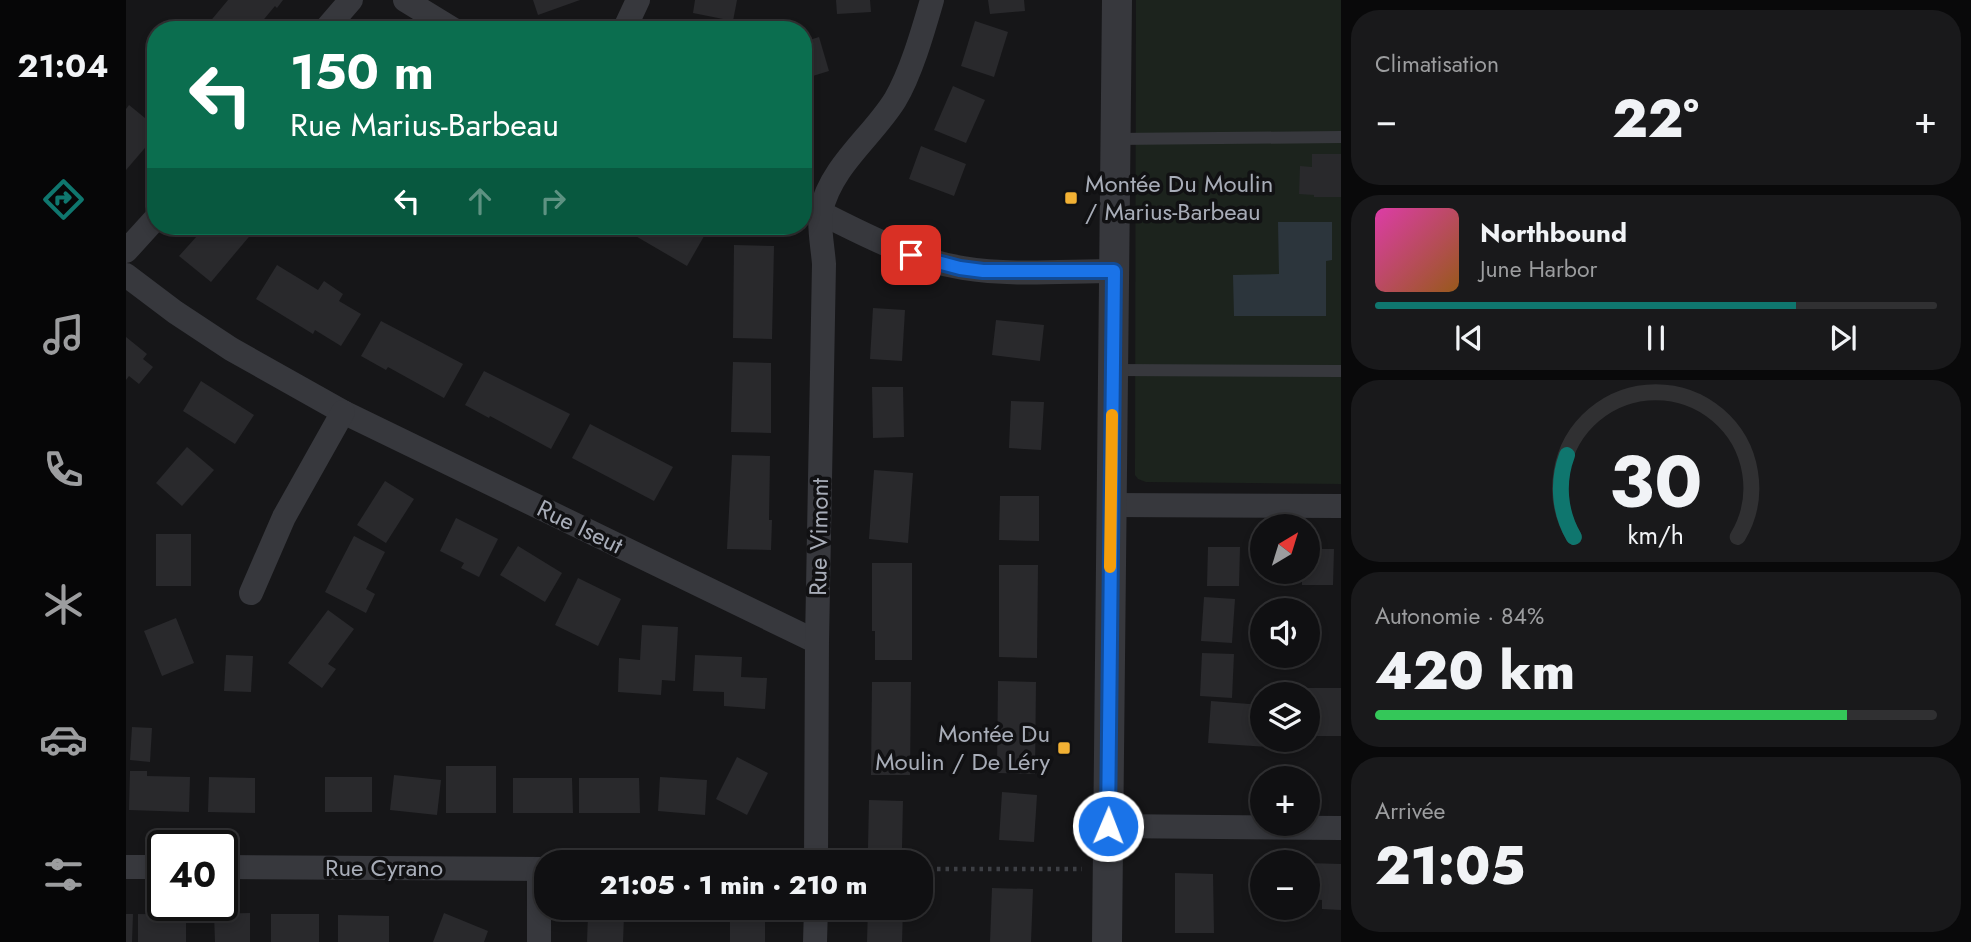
<!DOCTYPE html>
<html lang="fr">
<head>
<meta charset="utf-8">
<style>
  body { margin:0; font-family:Jost,sans-serif; background:#19191b; color:#f1f3f6; height:100vh; display:flex; flex-direction:column; font-size:26px; white-space:nowrap }
  * { box-sizing:border-box; margin:0 }
  p { font-size:23px; color:#9c9d9f }
  .icon { flex:none; width:38px; height:38px; fill:none; stroke:currentColor; stroke-width:2; stroke-linecap:round; stroke-linejoin:round }
  .map { position:relative; flex:1; overflow:hidden }
  .details { display:flex; flex-direction:column; gap:10px; padding:10px; background:#09090a; width:630px }
  .details>* { flex:none }
  .top-card { position:absolute; left:21px; top:21px; width:665px; height:214px; border-radius:28px; box-shadow:0 4px 10px #0003,0 0 0 2px #303032; background:#0b6e4f; color:#fff; overflow:hidden }
  .needle { width:46px; rotate:38deg }
  .fabs { position:absolute; left:1124px; top:514px; display:grid; gap:14px }
  .fabs a { display:grid; place-items:center; width:70px; height:70px; border-radius:50%; background:#101012; box-shadow:0 4px 10px #0003,0 0 0 2px #303032; font-size:35px }
  .speed { position:absolute; left:21px; top:830px; display:flex; gap:14px; font-size:35px; font-weight:700; text-align:center }
  .speed>* { display:grid; place-content:center; width:91px; height:91px; border-radius:50%; background:#101012; box-shadow:0 4px 10px #0003,0 0 0 2px #303032; line-height:1 }
  .speed .limit { border:4px solid #111; border-radius:10px; background:#fff; color:#111 }
  .pin { position:absolute; display:grid; place-items:center; width:60px; height:60px; color:#fff; margin:-30px; border-radius:14px; box-shadow:0 4px 10px #0006 }
  .me { position:absolute; width:77px; margin:-38px; rotate:1deg; stroke-linejoin:round; filter:drop-shadow(0 0 5px #0008) }
  .turn { display:flex; align-items:center; gap:24px; height:147px; padding:0 28px; font-size:32px }
  .turn .icon { width:91px; height:91px; stroke-width:2.5 }
  .turn b { display:block; font-size:49px; line-height:60px }
  .lanes { display:flex; align-items:center; height:66px; padding:0 28px; background:#0003; justify-content:center; gap:35px; direction:ltr }
  .lanes .off { opacity:.35 }
  .big { font-size:52px; font-weight:800; line-height:1.1 }
  .details .card { flex:1; display:flex; flex-direction:column; justify-content:center; gap:10px; min-width:0; padding:0 24px; border-radius:28px; background:#19191b }
  .details .dial { align-items:center; gap:0 }
  .dial svg { height:182px; overflow:visible; fill:none; stroke:#303032; stroke-width:7; stroke-linecap:round; text-anchor:middle }
  .dial text { fill:#f1f3f6; stroke:none }
  .song { display:flex; align-items:center; gap:21px }
  .cover { width:84px; height:84px; border-radius:10px; background:linear-gradient(135deg,hsl(320 70% 55%),hsl(30 70% 35%)) }
  .played { height:7px; border-radius:4px; background:linear-gradient(90deg,#0f766e 75%,#303032 75%) }
  .keys { display:flex; justify-content:space-around; direction:ltr }
  .heat { display:flex; justify-content:space-between; align-items:center; font-size:38px; direction:ltr }
  .charge { height:10px; border-radius:5px; background:linear-gradient(90deg,#34c759 84%,#303032 0) }
  .trip { position:absolute; left:408px; top:850px; width:399px; height:70px; border-radius:28px; background:#101012; box-shadow:0 4px 10px #0003,0 0 0 2px #303032; font-weight:800; line-height:70px; text-align:center }
  main { display:flex; flex:1; min-height:0 }
  .tab-bar { display:flex; flex-direction:column; width:126px; justify-content:space-around; align-items:center; background:#060607; color:#9c9d9f }
  .tab-bar .icon { width:49px; height:49px }
  .tab-bar .current { color:#0f766e }
  .tab-bar b { font-size:32px; color:#f1f3f6 }
  .map>svg:first-child { display:block }
</style>
</head>
<body>
<main>
<nav class="tab-bar">
<b>21:04</b>
<svg class="icon current" aria-label="directions" viewBox="0 0 24 24"><path d="M12 3l9 9-9 9-9-9zM9 14v-3h6M13 9l2 2-2 2"/></svg>
<svg class="icon" aria-label="music" viewBox="0 0 24 24"><path d="M9 18V5l10-2v13"/><circle cx="6" cy="18" r="3"/><circle cx="16" cy="16" r="3"/></svg>
<svg class="icon" aria-label="phone" viewBox="0 0 24 24"><path d="M5 4h4l2 5-3 2q2 4 5 5l2-3 5 2v4C11 20 4 13 5 4z"/></svg>
<svg class="icon" aria-label="climate" viewBox="0 0 24 24"><path d="M12 3v18M4 7l16 10M4 17L20 7"/></svg>
<svg class="icon" aria-label="car" viewBox="0 0 24 24"><path d="M5 17H2v-5l4-1 3-4h7l3 4 3 1v5h-3M9 17h6M6 11h13"/><circle cx="7" cy="17" r="2"/><circle cx="17" cy="17" r="2"/></svg>
<svg class="icon" aria-label="filters" viewBox="0 0 24 24"><path d="M4 7h16M4 17h16"/><circle cx="9" cy="7" r="2"/><circle cx="15" cy="17" r="2"/></svg>
</nav>
<div class="map">
<svg width="1215" height="942" viewBox="0 0 1215 942">
  <rect width="100%" height="100%" fill="#161618"/>
  <path fill="#1c231d" d="M1010,0H1215V484L1020,482L1012,479L1009,475Z"/>
  <path fill="#2c353c" d="M1152,222H1206V260L1200,261V316H1108L1107,275L1153,274Z"/>
  <g fill="#29292c">
    <path d="M102,0H157L151,8L149,6L129,30H77Z"/>
    <path d="M407,0H454L412,15Z"/>
    <path d="M569,0H611L607,21L567,13Z"/>
    <path d="M710,0H744L745,12L711,14Z"/>
    <path d="M862,0H898L899,11L864,14Z"/>
    <path d="M849,21L882,32L868,77L835,66Z"/>
    <path d="M693,37L703,71L677,79V42Z"/>
    <path d="M827,86L859,100L840,143L808,130Z"/>
    <path d="M3,105L30,127V135L0,170V109Z"/>
    <path d="M795,146L840,164L828,196L783,179Z"/>
    <path d="M1186,154H1215V197H1188V195L1173,194L1174,166L1186,167Z"/>
    <path d="M80,226H132L85,282L53,256Z"/>
    <path d="M504,226H572L581,231L561,266L501,231Z"/>
    <path d="M608,245L648,246L646,339L607,338Z"/>
    <path d="M151,265L192,290L198,281L217,294L213,301L235,314L215,346L189,330L187,334L130,299Z"/>
    <path d="M747,308L779,310L776,361L744,359Z"/>
    <path d="M870,320L918,325L914,361L866,355Z"/>
    <path d="M255,321L337,364L318,398L262,367L260,370L235,356Z"/>
    <path d="M0,337L21,354L17,359L27,367L13,384L3,376L0,380Z"/>
    <path d="M607,362L645,363V433L605,432Z"/>
    <path d="M358,371L444,414L425,449L364,416L363,418L339,405Z"/>
    <path d="M75,381L128,415L109,444L57,411Z"/>
    <path d="M746,387H777L778,437L747,438Z"/>
    <path d="M885,401L918,402L915,450L883,448Z"/>
    <path d="M464,424L547,467L528,501L446,458Z"/>
    <path d="M61,447L88,470L56,506L30,483Z"/>
    <path d="M606,455L644,456L643,520H646L645,550L601,549Z"/>
    <path d="M748,470L787,473L782,543L743,539Z"/>
    <path d="M259,481L288,499L260,543L231,525Z"/>
    <path d="M874,496H913V541L873,540Z"/>
    <path d="M330,518L372,539L353,577L335,568L338,563L314,551Z"/>
    <rect x="30" y="534" width="35" height="52"/>
    <path d="M228,536L259,552L240,589L249,594L240,613L199,592Z"/>
    <path d="M392,546L436,573L419,602L374,575Z"/>
    <path d="M1082,547H1114L1113,586H1081Z"/>
    <path d="M1181,549H1208L1207,585H1176V572H1181Z"/>
    <path d="M746,563H786V660H749V631H746Z"/>
    <path d="M873,565H912L911,658L873,657Z"/>
    <path d="M452,578L495,599L472,646L429,625Z"/>
    <path d="M1078,597L1109,599L1106,643L1075,641Z"/>
    <path d="M202,610L228,629L202,664L210,669L196,688L162,663Z"/>
    <path d="M50,618L68,663L36,676L18,631Z"/>
    <path d="M516,625L552,627L549,681L536,680L535,695L492,692L493,658L514,660Z"/>
    <path d="M1076,653L1108,654L1106,698L1074,696Z"/>
    <path d="M100,655L127,656L125,692L98,691Z"/>
    <path d="M569,655L616,657L615,677L641,678L639,709L598,706V692L567,691Z"/>
    <path d="M872,681L910,682L909,774L871,773Z"/>
    <path d="M746,682H785L784,775H745Z"/>
    <path d="M1180,688H1215V736H1181Z"/>
    <path d="M1085,701L1136,705V740H1158V748L1082,743Z"/>
    <path d="M6,727L26,728L24,762L4,760Z"/>
    <path d="M611,757L642,773L621,815L590,799Z"/>
    <rect x="320" y="766" width="50" height="47"/>
    <path d="M4,771H21V776L64,777L63,812L3,810Z"/>
    <path d="M268,775L315,780L311,815L264,810Z"/>
    <path d="M83,777L129,778V813L82,812Z"/>
    <rect x="199" y="777" width="47" height="35"/>
    <path d="M534,777L581,780L579,815L532,811Z"/>
    <path d="M387,778H446L447,813H387Z"/>
    <path d="M453,778H513L514,813H453Z"/>
    <path d="M876,792L911,795L908,842L873,840Z"/>
    <path d="M743,800L777,801L776,848H742Z"/>
    <path d="M1181,863L1215,864V910L1196,909V900L1181,899Z"/>
    <path d="M1049,873L1087,874L1088,933H1049Z"/>
    <path d="M866,888L907,889L905,942H864Z"/>
    <path d="M742,908H777L776,942H741Z"/>
    <path d="M124,913V942H89L88,914Z"/>
    <path d="M318,913L362,931L358,942H307Z"/>
    <path d="M0,914H7L6,942H0Z"/>
    <path d="M12,914L60,915V942H12Z"/>
    <rect x="145" y="914" width="48" height="28"/>
    <path d="M212,915L263,916V942H212Z"/>
    <path d="M462,915L498,916L497,942H461Z"/>
    <rect x="604" y="916" width="35" height="26"/>
  </g>
  <g fill="none" stroke-linecap="round" stroke-linejoin="round">
    <path stroke="#3d3f44" stroke-width="4.5" stroke-dasharray="3.5 5" stroke-linecap="butt" d="M794,869H956"/>
    <g stroke="#37383d" stroke-width="12">
      <path d="M990,139L1215,137"/>
      <path d="M988,370L1215,371"/>
    </g>
    <g stroke="#37383d" stroke-width="24">
      <path d="M279,0L328,30"/>
      <path d="M199,30L225,0"/>
      <path d="M498,30L512,0"/>
      <path d="M677,204C728,229 780,259 837,268C886,276 938,271 988,271"/>
      <path d="M0,251L30,218"/>
      <path d="M0,275L49,312L105,349L217,412L691,642"/>
      <path d="M985,505L1215,506"/>
      <path d="M125,593L158,517L217,412"/>
      <path d="M982,826L1215,828"/>
      <path d="M690,863L691,642L698,264C697,249 692,224 695,211C705,166 746,137 769,100C785,73 797,31 806,0"/>
      <path d="M0,867H37"/>
      <path d="M96,867L420,869"/>
      <path d="M413,942V869"/>
      <path d="M689,942L690,908"/>
    </g>
    <path stroke="#37383d" stroke-width="30" d="M981,942L991,0"/>
  </g>
  <g fill="none" stroke-linecap="round" stroke-linejoin="round">
    <defs>
      <path id="route" d="M785,255L834,268L857,271H988L982,826"/>
    </defs>
    <use href="#route" stroke="#114b97" stroke-width="18"/>
    <use href="#route" stroke="#1a73e8" stroke-width="12"/>
    <path stroke="#f59e0b" stroke-width="12" d="M984,567L986,415"/>
  </g>
  <g fill="#f2b134" stroke="#111113" stroke-width="2.5">
    <rect x="938" y="191" width="14" height="14" rx="3.5"/>
    <rect x="931" y="741" width="14" height="14" rx="3.5"/>
  </g>
  <g text-anchor="middle" stroke-width="7" stroke-linejoin="round" paint-order="stroke">
    <g font-size="24" fill="#a8adb8" stroke="#111113" text-anchor="start">
      <text x="959" y="192">Montée Du Moulin<tspan x="959" dy="28">/ Marius-Barbeau</tspan></text>
      <text x="924" y="742" text-anchor="end">Montée Du<tspan x="924" dy="28">Moulin / De Léry</tspan></text>
    </g>
    <g font-size="24" fill="#a8adb8" stroke="#111113">
      <text transform="translate(454 527) rotate(26)" y="8">Rue Iseut</text>
      <text transform="translate(693 537) rotate(-89)" y="8">Rue Vimont</text>
      <text x="258" y="876">Rue Cyrano</text>
    </g>
  </g>
</svg>
<div class="fabs">
<a><svg class="needle" viewBox="-14 -14 28 28"><path d="M0-13l5 13h-10z" fill="#e53935"/><path d="M0 13l5-13h-10z" fill="#9c9d9f"/></svg></a>
<a><svg class="icon" aria-label="sound" viewBox="0 0 24 24"><path d="M4 9h4l5-4v14l-5-4H4zM17 9q2 3 0 6"/></svg></a>
<a><svg class="icon" aria-label="layers" viewBox="0 0 24 24"><path d="M12 4l9 5-9 5-9-5zM3 14l9 5 9-5"/></svg></a>
<a>+</a>
<a>−</a>
</div>
<div class="speed"><div class="limit">40</div></div>
<div class="pin" style="left:785px;top:255px;background:#d93025"><svg class="icon" aria-label="arrive" viewBox="0 0 24 24"><path d="M6 21V4h12l-3 4 3 4H6"/></svg></div>
<svg class="me" style="left:982px;top:826px" viewBox="-20 -20 40 40"><circle r="17" fill="#1a73e8" stroke="#fff" stroke-width="3"/><path d="M0-11L8 9 0 5-8 9z" fill="#fff"/></svg>
<div class="trip">21:05 · 1 min · 210 m</div>
<div class="top-card">
<div class="turn"><svg class="icon" aria-label="left" viewBox="0 0 24 24"><path d="M17 20v-9H6M10 6l-5 5 5 5"/></svg><div><b>150 m</b>Rue Marius-Barbeau</div></div>
<div class="lanes"><svg class="icon" aria-label="left" viewBox="0 0 24 24"><path d="M17 20v-9H6M10 6l-5 5 5 5"/></svg><svg class="icon off" aria-label="ahead" viewBox="0 0 24 24"><path d="M12 20V5M6 11l6-6 6 6"/></svg><svg class="icon off" aria-label="right" viewBox="0 0 24 24"><path d="M7 20v-9h11M14 6l5 5-5 5"/></svg></div>
</div>
</div>
<section class="details">
<div class="card"><p>Climatisation</p>
<div class="heat"><a>−</a><b class="big">22°</b><a>+</a></div>
</div>
<div class="card">
<div class="song"><i class="cover"></i><div><b>Northbound</b><p>June Harbor</p></div></div>
<div class="played"></div>
<div class="keys"><svg class="icon" aria-label="previous" viewBox="0 0 24 24"><path d="M18 5L8 12l10 7zM5 5v14"/></svg><svg class="icon" aria-label="pause" viewBox="0 0 24 24"><path d="M8 5v14M16 5v14"/></svg><svg class="icon" aria-label="next" viewBox="0 0 24 24"><path d="M6 5l10 7-10 7zM19 5v14"/></svg></div>
</div>
<div class="card dial"><svg viewBox="0 0 100 80">
<path d="M14 69A42 42 0 1 1 86 69"/>
<path d="M14 69A42 42 0 0 1 11 33" stroke="#0f766e"/>
<text x="50" y="56" font-size="32" font-weight="700">30</text>
<text x="50" y="72" font-size="11">km/h</text>
</svg></div>
<div class="card"><p>Autonomie · 84%</p><b class="big">420 km</b><div class="charge"></div></div>
<div class="card"><p>Arrivée</p><b class="big">21:05</b></div>
</section>
</main>
</body>
</html>
